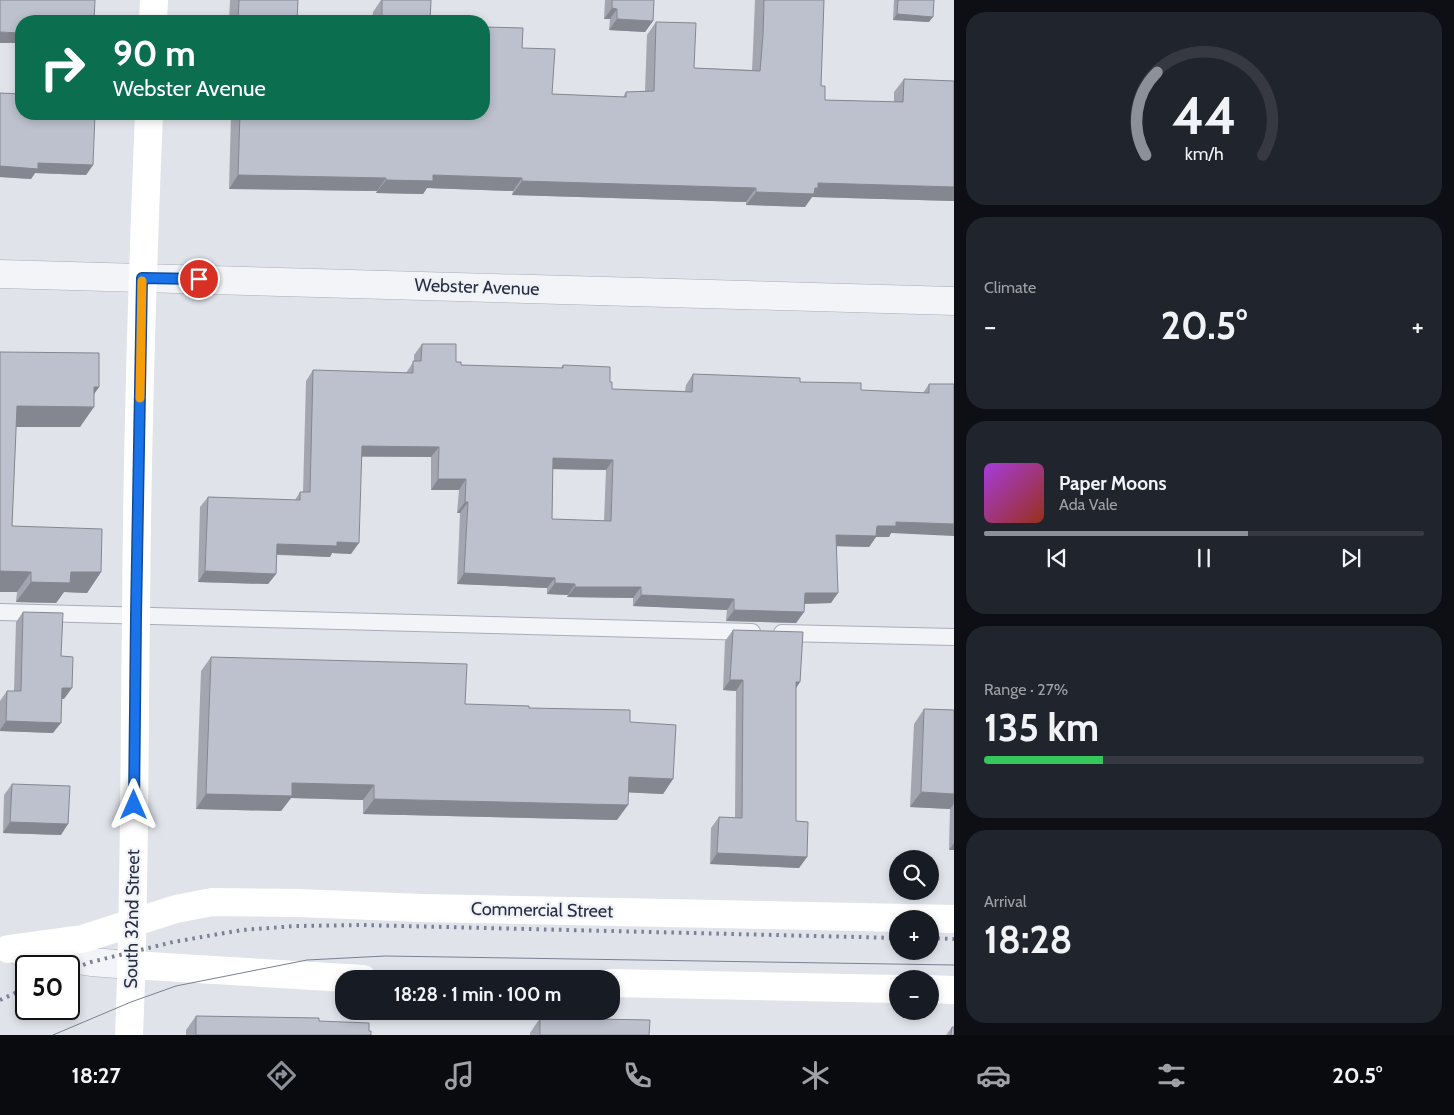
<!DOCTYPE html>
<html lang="en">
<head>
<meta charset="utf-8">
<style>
  body { margin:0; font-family:Cabin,sans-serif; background:#20242c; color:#f1f3f6; height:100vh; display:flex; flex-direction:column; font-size:19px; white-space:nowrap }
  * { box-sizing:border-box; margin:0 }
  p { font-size:16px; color:#9ea1a6 }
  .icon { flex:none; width:28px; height:28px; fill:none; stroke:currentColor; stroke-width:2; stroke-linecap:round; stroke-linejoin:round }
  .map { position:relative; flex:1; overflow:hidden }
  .panel { display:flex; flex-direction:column; gap:12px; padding:12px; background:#0d0f14; width:500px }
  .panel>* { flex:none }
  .hud { position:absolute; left:15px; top:15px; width:475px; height:105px; border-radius:20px; box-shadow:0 2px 8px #0003; background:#0b6e4f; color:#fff; overflow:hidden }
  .tools { position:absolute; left:889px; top:850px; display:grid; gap:10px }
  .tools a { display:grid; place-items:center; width:50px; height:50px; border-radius:50%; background:#171b24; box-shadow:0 2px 8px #0003; font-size:25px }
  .speed { position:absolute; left:15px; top:955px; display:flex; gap:10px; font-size:25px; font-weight:700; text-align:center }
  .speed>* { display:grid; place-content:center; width:65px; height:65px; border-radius:50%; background:#171b24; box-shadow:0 2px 8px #0003; line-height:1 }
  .speed .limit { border:2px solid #111; border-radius:8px; background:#fff; color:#111 }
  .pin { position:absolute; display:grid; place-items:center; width:42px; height:42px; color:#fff; margin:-21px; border:2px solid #fff; border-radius:50%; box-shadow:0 1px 5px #0007 }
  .me { position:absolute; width:55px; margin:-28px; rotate:0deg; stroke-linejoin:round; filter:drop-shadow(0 0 4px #0008) }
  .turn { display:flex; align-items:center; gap:18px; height:105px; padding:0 15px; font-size:22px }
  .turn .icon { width:65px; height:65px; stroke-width:2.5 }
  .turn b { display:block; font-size:35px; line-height:42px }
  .big { font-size:38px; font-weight:800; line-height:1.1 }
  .panel .tile { flex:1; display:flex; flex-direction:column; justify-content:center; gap:8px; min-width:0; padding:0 18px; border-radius:20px; background:#20242c }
  .panel .dial { align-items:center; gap:0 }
  .dial svg { height:130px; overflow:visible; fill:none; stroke:#363941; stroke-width:7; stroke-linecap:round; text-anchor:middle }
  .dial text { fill:#f1f3f6; stroke:none }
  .song { display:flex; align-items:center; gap:15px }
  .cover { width:60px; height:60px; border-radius:8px; background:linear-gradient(135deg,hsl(280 70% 55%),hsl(10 70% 35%)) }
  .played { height:5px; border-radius:2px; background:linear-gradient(90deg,#8c9099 60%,#363941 60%) }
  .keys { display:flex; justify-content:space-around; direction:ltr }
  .heat { display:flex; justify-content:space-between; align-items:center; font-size:28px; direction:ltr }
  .charge { height:8px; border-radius:4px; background:linear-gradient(90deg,#34c759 27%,#363941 0) }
  .trip { position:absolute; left:335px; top:970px; width:285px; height:50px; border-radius:20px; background:#171b24; box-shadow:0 2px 8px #0003; font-weight:800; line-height:50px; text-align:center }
  .dock { display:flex; height:80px; justify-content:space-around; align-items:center; background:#090b0e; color:#9ea1a6 }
  .dock .icon { width:35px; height:35px }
  .dock .active { color:#8c9099 }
  .dock b { font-size:22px; color:#f1f3f6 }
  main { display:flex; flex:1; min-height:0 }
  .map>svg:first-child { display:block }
</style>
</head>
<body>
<main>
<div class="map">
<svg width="954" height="1035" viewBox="0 0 954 1035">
  <rect width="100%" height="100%" fill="#e0e3ea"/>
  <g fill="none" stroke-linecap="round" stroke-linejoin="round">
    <defs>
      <g id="service">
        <path d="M0,612L752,632"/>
        <path d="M782,633L954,637"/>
      </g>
      <g id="minor">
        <path d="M0,274L954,301"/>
        <path d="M19,951L91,962L131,965"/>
      </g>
    </defs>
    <use href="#service" stroke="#a9adb8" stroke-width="18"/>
    <use href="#minor" stroke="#a9adb8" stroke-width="29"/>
    <use href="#service" stroke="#f3f4f8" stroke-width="16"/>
    <use href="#minor" stroke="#f3f4f8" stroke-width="28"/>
    <g stroke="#fff" stroke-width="28">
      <path d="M153,21L154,0"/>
      <path d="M8,949L82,939L176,909L212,902L297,903L422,908L954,919"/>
      <path d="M131,965L363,979"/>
      <path d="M611,983L898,989"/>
      <path d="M930,989L954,990"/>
      <path d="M129,1035C135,896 134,757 136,618C137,450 142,282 149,114"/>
    </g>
    <path stroke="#798094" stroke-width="1" d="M53,1035L131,1002L176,986L307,960L385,956L954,965"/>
    <g stroke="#798094" stroke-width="4" stroke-dasharray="2.5 5" stroke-linecap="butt">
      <path d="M930,938L954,939"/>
      <path d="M69,970L91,962L173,942L242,930L296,926L362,925L898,938"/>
      <path d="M0,1000L26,988"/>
    </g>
  </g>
  <g fill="#a3a6b0" fill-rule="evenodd">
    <path d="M230,0H298L297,21H229Z"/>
    <path d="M381,0H431L430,21H372L373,12Z"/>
    <path d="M605,0H654L653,21L645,32L609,30L610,19H604Z"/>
    <path d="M755,0H824L821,86L825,100L894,102V92L904,79L954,81V201L812,197L805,207L746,205V202L512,195L513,191L427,188L423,194L376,193L377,191L229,189L231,114H484L522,48L552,94L623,97L626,92L645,91L647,35L656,22L694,68L752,70L753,49Z"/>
    <path d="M894,0H934L929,22L893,20Z"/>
    <path d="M21,21V114L93,165L86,175L35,173L31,179L0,177V93L17,94L18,43Z"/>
    <path d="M422,344L461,365L561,368L563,365L610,382L612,389L685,391L686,385L693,374L800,382L861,390L923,393L929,384H954L891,533L889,537H876L869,547L837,546L831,603L804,604V612L796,623L726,621L727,610L633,606V598L567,597L568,595L547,594V588L457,584L460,513H457L459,490H431V457H362L351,554L332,553L330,557L277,555L276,574L268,584L198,582L200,507L208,497L295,500L300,492H303L306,381L313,370L406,373L414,361V355ZM553,469L606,470L604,521L552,519Z"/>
    <path d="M0,352L99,387L94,394L80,427H16L12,526L101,572L87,593L64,592L56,603L16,602L17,592Z"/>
    <path d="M23,612L61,656L64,699L61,698L53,733L0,731V701L7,691H14L16,622Z"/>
    <path d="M733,630L796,688V821L807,857L799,868L710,864L711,828L719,817L735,818L736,691L723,690L725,641Z"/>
    <path d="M211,657L465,704L529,708L630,722L673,779L663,794L628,792L617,820L363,814V800L291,798L281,811L196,809L201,671Z"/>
    <path d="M924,709L954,710V850H949L950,809L910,807L914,724Z"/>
    <path d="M12,784L61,835L3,833L4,795Z"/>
    <path d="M196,1016L319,1021L371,1035H186V1030Z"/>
    <path d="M540,1018L649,1035H530V1033Z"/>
    <path d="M952,1027L954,1035H946Z"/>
  </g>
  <g fill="#848790">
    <path d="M612,8L617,9L610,19H604Z"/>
    <path d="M897,14L933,17L929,22L893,20Z"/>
    <path d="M617,19L653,21L645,32L609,30Z"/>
    <path d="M0,32L21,33V39L18,43H0Z"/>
    <path d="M38,163L93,165L86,175L35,173L31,179L0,177V166Z"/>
    <path d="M238,175L386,178L377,191L229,189Z"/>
    <path d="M433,175L522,178L513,191L427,188L423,194L376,193L386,180Z"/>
    <path d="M522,181L756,188L746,202L512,195Z"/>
    <path d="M818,183L954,187V201L812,197L805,207L746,205L756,192Z"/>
    <path d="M94,387H99L85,407H94L80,427H2L17,406Z"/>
    <path d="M362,446L439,447L431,457L355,456Z"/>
    <path d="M553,458L613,460L606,470L546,469Z"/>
    <path d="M438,479H466L459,490H431Z"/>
    <path d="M465,502H468L460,513H457Z"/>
    <path d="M896,522L954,524V536L891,533L889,537H876L869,547L829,546L836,535L877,526Z"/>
    <path d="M337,542L359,543L351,554L332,553L330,557L269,554L277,544Z"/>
    <path d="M0,571L31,572L17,592H0Z"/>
    <path d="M205,571L276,574L268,584L198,582Z"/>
    <path d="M71,572H101L87,593L64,592L56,603L16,602L31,582Z"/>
    <path d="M464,573L555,578L547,588L457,584Z"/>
    <path d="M555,583L575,584L568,595L547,594Z"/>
    <path d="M575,587H641L633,598L567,597Z"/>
    <path d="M805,593H838L831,603L797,604Z"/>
    <path d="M641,595L734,599L727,610L633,606Z"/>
    <path d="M734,610L804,612L796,623L726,621Z"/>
    <path d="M730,680H743L736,691L723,690Z"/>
    <path d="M796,682H800L793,693Z"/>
    <path d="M62,688H72L64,699L54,698Z"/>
    <path d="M6,721L61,723L53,733L0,731V730Z"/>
    <path d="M629,777L673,779L663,794L618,792Z"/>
    <path d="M292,783L374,785L363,800L291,798L281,811L196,809L206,794Z"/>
    <path d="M921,792L954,794V804L950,809L910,807Z"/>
    <path d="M374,799L628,805L617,820L363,814Z"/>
    <path d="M10,822L68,824L61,835L3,833Z"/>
    <path d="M954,843V850H949Z"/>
    <path d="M717,853L807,857L799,868L710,864Z"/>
  </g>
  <g fill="#bdc1cd" stroke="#848790" fill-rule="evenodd">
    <path d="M0,0H95L94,21H21V33L0,32Z"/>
    <path d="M239,0H298L297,21H238Z"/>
    <path d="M382,0H431L430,21H378V19H382Z"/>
    <path d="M612,0H654L653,21L617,19V9L612,8Z"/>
    <path d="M764,0H824L821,86H825V100L903,102L904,79L954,81V187L818,183V188H815L814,194L756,192V188L522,181V178L433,175V181L386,180V178L238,175L240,114H484V27L523,28L522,48L555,49L552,94L626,97V92L654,91L656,22L696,23L694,68L760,71L763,35Z"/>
    <path d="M898,0H934L933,17L897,14Z"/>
    <path d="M0,93L21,94V114H95L93,165L38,163V169L0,166Z"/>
    <path d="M422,344H456V362H461V365L563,368V365L610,367V382H612V389L692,392L693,374L800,378V382L861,383V390L929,393V384H954V524L896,522V526H877L876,536L836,535L838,593H805L804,612L734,610V599L641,595V587H575V584L555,583V578L464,573L468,502H465L466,479H438L439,447L362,446L359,543L337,542V546L277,544L276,574L205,571L208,497L300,500V492H310L313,370L413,373V361H421ZM553,458L613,460L611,521L552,519Z"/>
    <path d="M0,352L99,353V387H94V407L17,406L12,526L102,529L101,572H71L70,583L31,582V572L0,571Z"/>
    <path d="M23,612L63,613L61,656L73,657L72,688H62L61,723L6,721L7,691H21Z"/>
    <path d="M733,630L803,632L800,682H796V821L808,822L807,857L717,853L719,817L742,818L743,680H730Z"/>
    <path d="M211,657L467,664L465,704L529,706V708L630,710V722L676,725L673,779L629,777L628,805L374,799V785L292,783V796L206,794Z"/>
    <path d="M924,709L954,710V794L921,792Z"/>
    <path d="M12,784L70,786L68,824L10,822Z"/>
    <path d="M196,1016L319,1018V1021L369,1023V1031H371V1035H196Z"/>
    <path d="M540,1018L650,1020L649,1035H540Z"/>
    <path d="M952,1027H954V1035H951Z"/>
  </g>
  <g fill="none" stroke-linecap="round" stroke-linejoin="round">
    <defs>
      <path id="route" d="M134,805L136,616L142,278L199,279"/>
    </defs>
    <use href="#route" stroke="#114b97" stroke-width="12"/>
    <use href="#route" stroke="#1a73e8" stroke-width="9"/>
    <path stroke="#f59e0b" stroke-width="9" d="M140,398L142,281"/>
  </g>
  <g text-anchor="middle" stroke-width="4.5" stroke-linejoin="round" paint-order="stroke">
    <g font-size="18" fill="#282e42" stroke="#f0f2f7">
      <text transform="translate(477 287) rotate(2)" y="6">Webster Avenue</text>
      <text transform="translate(542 910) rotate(1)" y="6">Commercial Street</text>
      <text transform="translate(132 919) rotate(-89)" y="6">South 32nd Street</text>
    </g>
  </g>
</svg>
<div class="tools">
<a><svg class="icon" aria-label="search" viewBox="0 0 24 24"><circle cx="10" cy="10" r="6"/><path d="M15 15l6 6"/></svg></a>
<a>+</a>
<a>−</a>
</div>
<div class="speed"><div class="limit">50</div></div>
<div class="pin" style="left:199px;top:279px;background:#d93025"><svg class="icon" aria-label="arrive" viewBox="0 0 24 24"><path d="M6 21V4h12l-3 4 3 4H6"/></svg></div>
<svg class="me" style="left:134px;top:805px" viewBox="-20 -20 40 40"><path d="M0-17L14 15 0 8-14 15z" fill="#1a73e8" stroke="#fff" stroke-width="4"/></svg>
<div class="trip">18:28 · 1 min · 100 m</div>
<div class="hud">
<div class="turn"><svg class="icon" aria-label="right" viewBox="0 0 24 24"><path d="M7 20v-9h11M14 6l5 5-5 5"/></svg><div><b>90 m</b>Webster Avenue</div></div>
</div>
</div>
<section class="panel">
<div class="tile dial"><svg viewBox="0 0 100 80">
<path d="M14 69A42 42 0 1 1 86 69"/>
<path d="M14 69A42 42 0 0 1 21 18" stroke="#8c9099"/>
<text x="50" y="56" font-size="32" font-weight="700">44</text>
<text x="50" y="72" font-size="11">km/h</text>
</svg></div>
<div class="tile"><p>Climate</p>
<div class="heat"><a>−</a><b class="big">20.5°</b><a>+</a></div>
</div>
<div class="tile">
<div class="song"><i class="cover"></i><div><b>Paper Moons</b><p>Ada Vale</p></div></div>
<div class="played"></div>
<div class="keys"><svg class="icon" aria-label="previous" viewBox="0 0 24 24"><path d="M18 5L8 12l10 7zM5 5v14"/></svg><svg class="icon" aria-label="pause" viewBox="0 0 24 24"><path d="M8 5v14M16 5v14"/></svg><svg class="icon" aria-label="next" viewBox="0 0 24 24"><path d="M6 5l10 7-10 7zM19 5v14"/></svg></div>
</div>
<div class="tile"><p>Range · 27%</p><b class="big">135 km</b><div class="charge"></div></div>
<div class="tile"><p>Arrival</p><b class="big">18:28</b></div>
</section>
</main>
<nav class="dock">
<b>18:27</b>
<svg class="icon active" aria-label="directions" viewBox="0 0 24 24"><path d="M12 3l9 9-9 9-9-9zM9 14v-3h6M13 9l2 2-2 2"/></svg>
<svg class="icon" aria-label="music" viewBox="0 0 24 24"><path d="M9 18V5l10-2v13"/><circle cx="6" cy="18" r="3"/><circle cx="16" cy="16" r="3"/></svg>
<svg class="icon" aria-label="phone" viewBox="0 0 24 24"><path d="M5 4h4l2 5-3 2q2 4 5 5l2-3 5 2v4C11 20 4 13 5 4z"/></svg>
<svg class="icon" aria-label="climate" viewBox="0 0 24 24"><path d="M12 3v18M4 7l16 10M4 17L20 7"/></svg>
<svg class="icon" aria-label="car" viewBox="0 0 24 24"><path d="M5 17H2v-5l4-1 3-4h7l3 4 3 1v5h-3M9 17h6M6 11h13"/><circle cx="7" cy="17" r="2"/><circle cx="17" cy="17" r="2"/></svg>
<svg class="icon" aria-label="filters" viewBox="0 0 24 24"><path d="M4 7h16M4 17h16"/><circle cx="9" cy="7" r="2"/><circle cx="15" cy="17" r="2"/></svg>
<b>20.5°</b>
</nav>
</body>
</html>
